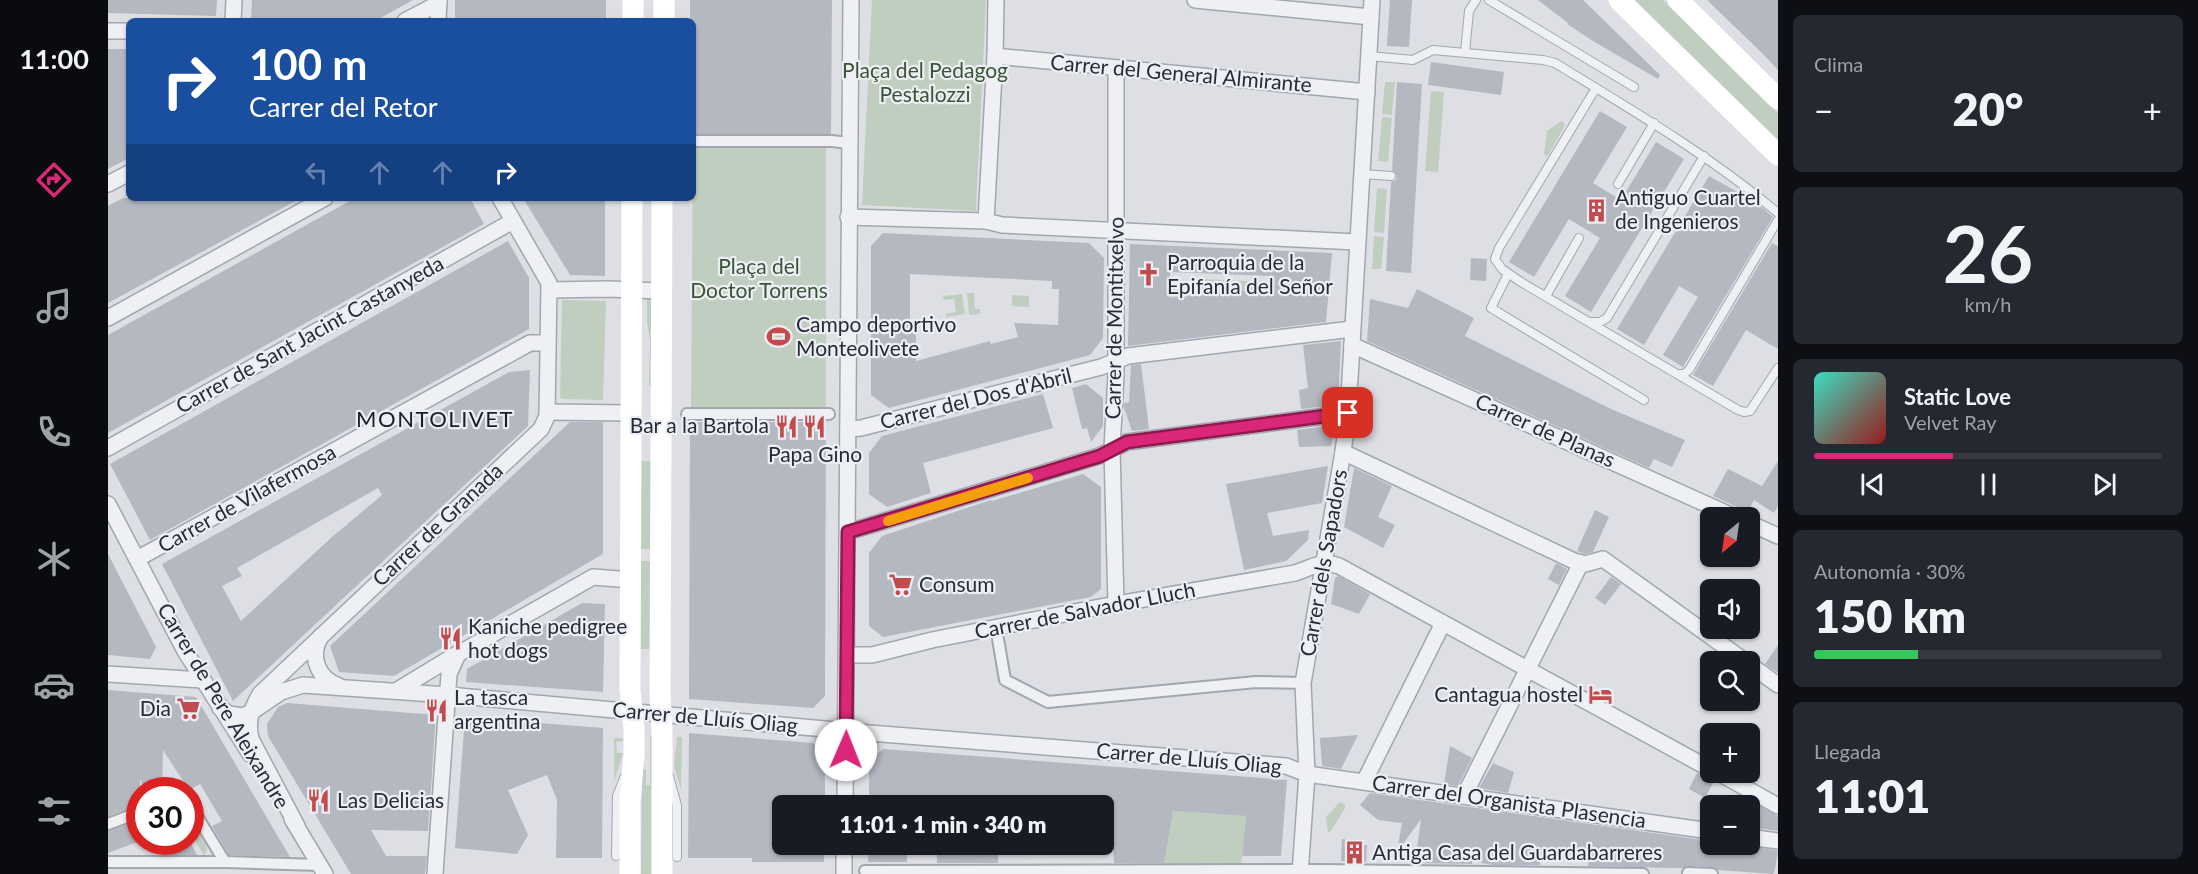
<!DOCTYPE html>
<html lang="es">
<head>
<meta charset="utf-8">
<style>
  body { margin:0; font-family:Lato,sans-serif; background:#242831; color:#f1f3f6; height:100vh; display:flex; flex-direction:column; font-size:22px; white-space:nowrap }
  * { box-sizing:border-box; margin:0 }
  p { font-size:20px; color:#9ea1a6 }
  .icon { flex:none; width:33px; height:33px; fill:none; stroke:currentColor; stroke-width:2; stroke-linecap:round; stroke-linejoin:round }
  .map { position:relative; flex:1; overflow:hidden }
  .sheet { display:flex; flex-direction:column; gap:15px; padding:15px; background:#0d0f14; width:420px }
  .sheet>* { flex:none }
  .top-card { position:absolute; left:18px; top:18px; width:570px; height:183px; border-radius:9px; box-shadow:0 2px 4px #0004; background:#1a4fa0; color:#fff; overflow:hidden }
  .needle { width:39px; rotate:209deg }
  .tools { position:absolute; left:1592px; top:507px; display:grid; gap:12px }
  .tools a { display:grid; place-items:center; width:60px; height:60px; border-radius:9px; background:#171b24; box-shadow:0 2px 4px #0004; font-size:30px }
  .speed { position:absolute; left:18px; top:777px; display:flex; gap:12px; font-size:30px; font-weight:700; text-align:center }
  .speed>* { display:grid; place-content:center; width:78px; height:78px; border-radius:50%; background:#171b24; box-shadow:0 2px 4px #0004; line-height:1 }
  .speed .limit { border:9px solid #d22; background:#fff; color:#111 }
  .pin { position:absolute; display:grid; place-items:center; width:51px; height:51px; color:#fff; margin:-26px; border-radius:12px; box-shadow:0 3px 9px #0006 }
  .me { position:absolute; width:66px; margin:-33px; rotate:1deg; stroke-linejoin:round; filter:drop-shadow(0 0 4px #0008) }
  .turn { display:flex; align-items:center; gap:21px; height:126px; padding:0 24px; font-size:27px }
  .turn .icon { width:78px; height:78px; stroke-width:2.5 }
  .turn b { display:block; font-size:42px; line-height:51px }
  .lanes { display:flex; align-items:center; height:57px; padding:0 24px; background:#0003; justify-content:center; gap:30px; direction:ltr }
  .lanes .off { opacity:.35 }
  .big { font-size:45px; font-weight:800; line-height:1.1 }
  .sheet .card { flex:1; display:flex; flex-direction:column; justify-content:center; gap:9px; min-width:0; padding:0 21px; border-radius:9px; background:#242831 }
  .sheet .dial { align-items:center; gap:0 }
  .dial b { font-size:78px; line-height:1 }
  .song { display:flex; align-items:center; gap:18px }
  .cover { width:72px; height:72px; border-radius:9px; background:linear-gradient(135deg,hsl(170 70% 55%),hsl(0 70% 35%)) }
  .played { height:6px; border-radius:3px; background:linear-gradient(90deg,#db2777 40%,#363941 40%) }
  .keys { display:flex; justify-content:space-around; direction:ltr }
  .heat { display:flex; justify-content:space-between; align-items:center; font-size:33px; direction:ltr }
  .charge { height:9px; border-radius:4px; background:linear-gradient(90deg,#34c759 30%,#363941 0) }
  .trip { position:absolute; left:664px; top:795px; width:342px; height:60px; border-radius:9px; background:#171b24; box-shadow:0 2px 4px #0004; font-weight:800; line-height:60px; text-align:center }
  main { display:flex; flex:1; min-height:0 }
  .menu { display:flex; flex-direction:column; width:108px; justify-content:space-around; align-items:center; background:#090b0e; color:#9ea1a6 }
  .menu .icon { width:42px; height:42px }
  .menu .on { color:#db2777 }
  .menu b { font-size:27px; color:#f1f3f6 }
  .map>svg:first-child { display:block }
</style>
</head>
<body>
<main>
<nav class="menu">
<b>11:00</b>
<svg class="icon on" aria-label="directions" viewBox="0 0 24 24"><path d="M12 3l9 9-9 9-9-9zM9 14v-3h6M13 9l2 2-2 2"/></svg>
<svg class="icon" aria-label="music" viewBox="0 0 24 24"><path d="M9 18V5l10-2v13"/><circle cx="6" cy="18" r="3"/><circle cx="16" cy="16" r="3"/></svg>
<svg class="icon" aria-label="phone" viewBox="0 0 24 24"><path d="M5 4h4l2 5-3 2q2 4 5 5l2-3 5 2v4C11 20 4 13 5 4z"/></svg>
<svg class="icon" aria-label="climate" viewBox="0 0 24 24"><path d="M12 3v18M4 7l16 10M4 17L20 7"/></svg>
<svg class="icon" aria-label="car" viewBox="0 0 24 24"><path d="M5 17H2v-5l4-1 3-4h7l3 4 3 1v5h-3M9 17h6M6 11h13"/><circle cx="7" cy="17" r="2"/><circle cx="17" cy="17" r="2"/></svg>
<svg class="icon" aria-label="filters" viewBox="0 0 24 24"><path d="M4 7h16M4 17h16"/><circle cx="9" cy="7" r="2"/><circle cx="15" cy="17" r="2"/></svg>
</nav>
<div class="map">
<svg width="1670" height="874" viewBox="0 0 1670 874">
  <rect width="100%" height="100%" fill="#dddfe5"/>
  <g fill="#c0cebf">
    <path d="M764,0H878L868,211L754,205Z"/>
    <path d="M1527,0H1555L1670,113V140Z"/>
    <path d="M1277,82H1287L1284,115L1274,114Z"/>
    <path d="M1323,91L1336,92L1330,172L1317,171Z"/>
    <path d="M1274,117L1284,118L1280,162L1270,161Z"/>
    <path d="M1453,121L1457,124L1456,127L1439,157L1436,154L1439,131Z"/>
    <path d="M585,145L718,146V409H583Z"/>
    <path d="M1269,188L1279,189L1276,233L1266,232Z"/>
    <path d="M1266,236L1276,237L1273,269H1264Z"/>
    <path d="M1061,279L1065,286L1073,292C1083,292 1089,288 1092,279L1192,283L1145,294L1110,293L1060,298Z"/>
    <path d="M859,293H866L867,309H872V314L861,315Z"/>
    <path d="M854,294L857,314L838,317V314L848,312L846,299L836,300L835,296Z"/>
    <path d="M904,295L921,296V307L904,306Z"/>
    <path d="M539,297L544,298L547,386H541L542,341L539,322Z"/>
    <path d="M454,300L498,301L495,400L454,399L452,397Z"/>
    <path d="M530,461H547L546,549H530Z"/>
    <rect x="530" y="561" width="16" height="88"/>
    <path d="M542,735L545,736L544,874H533L534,736H536V769H538V785H542Z"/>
    <path d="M569,737H574L573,790L566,766Z"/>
    <path d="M506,738H515V741L508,742L509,753H515L506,782Z"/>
    <path d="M1232,802L1237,805V808L1223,831L1220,832L1218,817Z"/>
    <path d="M1065,811L1138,816L1133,865L1055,864Z"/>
    <path d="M82,819L98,845L99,851L96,856L83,833Z"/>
  </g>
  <g fill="#b4b8c1" fill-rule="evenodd">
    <path d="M0,0H109L108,16L0,13Z"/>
    <path d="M144,0H305L267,21H143Z"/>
    <rect x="347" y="0" width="151" height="21"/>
    <path d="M582,0H724L723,134H585V21H582Z"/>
    <path d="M1282,0H1304L1301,47L1279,46Z"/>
    <path d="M1430,0H1475L1552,75L1550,79L1485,41L1459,24L1460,23Z"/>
    <path d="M1599,0H1670V70L1655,54Z"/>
    <path d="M0,49H21V158L0,169Z"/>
    <path d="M1323,62L1396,72L1393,95L1320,85Z"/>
    <path d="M1289,82L1314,84L1303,273L1278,271L1283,182L1288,180L1289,176L1284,170Z"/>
    <path d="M1492,111L1519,127L1485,183L1513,200L1548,142L1576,159L1483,312L1457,296L1492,238L1461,219L1426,277L1401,262Z"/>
    <path d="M1601,176L1649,203L1665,217L1575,367L1555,355L1590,297L1571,286L1536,345L1509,329Z"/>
    <path d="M15,198H193L0,303V206Z"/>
    <path d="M247,198H362L376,224L0,433V335Z"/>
    <path d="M415,198H497V276L462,275Z"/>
    <path d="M775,233L981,243L996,258L995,338L982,355L781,408L763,395V246ZM802,274L944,281V289H951L950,325L906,323L910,337L883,344L882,341L808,361V332H802Z"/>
    <path d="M400,241L421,278V329L42,540L2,464Z"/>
    <path d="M1664,243L1670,246V349L1638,330L1605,386L1585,375Z"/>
    <path d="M1022,244L1224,253L1218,322L1020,346ZM1062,272L1163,276L1164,288L1061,298Z"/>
    <path d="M1363,258L1379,259L1378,281L1362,280Z"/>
    <path d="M1309,289L1366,318L1357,336L1503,409L1577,440L1564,467L1546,459L1541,468L1259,341L1262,299L1300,308Z"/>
    <path d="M1233,341L1230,405L1193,409L1191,390L1200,388L1195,345Z"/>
    <path d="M1033,364L1041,429L1024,431L1016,408V403L1021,402L1023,365Z"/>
    <path d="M422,370L420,426L125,701L54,564L401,372ZM270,488L274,495L224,537L133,621L114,586L134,576L129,568Z"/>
    <path d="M978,384L995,398V426L983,442L979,428L974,429L964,388Z"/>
    <path d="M935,394L945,428L815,463L823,493L779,507L761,494V453L774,436Z"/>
    <path d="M462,422H495V554L286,676L231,672L222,646Z"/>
    <path d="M582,422H718L717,696L705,708L581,699Z"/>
    <path d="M1227,425L1223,446L1191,447L1189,430Z"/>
    <path d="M1670,461V506L1666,513L1646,500L1640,512L1605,496L1620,469L1654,486Z"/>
    <path d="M1220,466L1214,503L1159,513L1165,536L1201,530L1200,540L1178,561L1136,570L1118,484Z"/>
    <path d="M1246,468L1284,486L1270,517L1287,525L1275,548L1236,527Z"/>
    <path d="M975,474L993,487V589L983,597L775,637L761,626V553L774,536L883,500L884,501Z"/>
    <path d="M1487,510L1501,517L1485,552L1477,554L1469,551Z"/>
    <path d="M0,554L48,647L42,659L0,655Z"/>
    <path d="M1448,563L1459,569L1451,585L1440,579Z"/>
    <path d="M1230,576L1262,594L1251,614L1223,604L1227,578Z"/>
    <path d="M1503,577L1513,584L1497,605L1487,598Z"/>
    <path d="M474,603L497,604L495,692L358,682L359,669Z"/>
    <path d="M1670,645V673L1657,664Z"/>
    <path d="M0,690L88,697L182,857L121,855L104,826L114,821L92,784L81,790L55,750L54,790H36L32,778V805L0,816Z"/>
    <path d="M179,703L328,715L320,831L263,830L278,856H319L317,874H243L160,736L159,724L170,707Z"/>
    <path d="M357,717L495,728L494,858H448L449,800L439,775L400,790L420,835L409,854L347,848Z"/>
    <path d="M581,733L705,743L717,756V806H675V844H716V862H644V858H580Z"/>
    <path d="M1250,735L1233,769L1214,766L1212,738Z"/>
    <path d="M1342,746L1364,758L1350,786L1336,784Z"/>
    <path d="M775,749L1179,780L1173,856H1134L1138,816L1065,811L1056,863H1006L1002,808H996V806H947V803L913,800L912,802H905V806H761V761Z"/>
    <path d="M1385,763L1406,772L1400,793L1371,788Z"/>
    <path d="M1589,773L1606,781L1597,798L1581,789Z"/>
    <path d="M1262,793L1602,841V844H1635L1670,851L1667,870L1665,874L1610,870L1604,867L1580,866L1575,868H1564L1480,866L1481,857L1434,851L1432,865H1384L1364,861V864L1307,863L1313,819L1289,852L1294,823L1270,820L1252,805Z"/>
    <path d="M1629,794L1670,816V831L1641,827V806H1627Z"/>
    <path d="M32,820V841L0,853V831Z"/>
    <path d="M1234,839H1254L1253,845H1259L1258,862L1233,861Z"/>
    <path d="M54,842H82L89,855H59Z"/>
    <path d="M761,844H799V862H760Z"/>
    <path d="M829,844H891L890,863H829Z"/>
  </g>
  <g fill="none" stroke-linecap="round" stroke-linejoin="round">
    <defs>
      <g id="service">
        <path d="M1381,0L1526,87"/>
        <path d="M1357,52L1361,11L1368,0"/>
        <path d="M1261,56L1305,60L1325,50L1435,60L1447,63C1524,110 1601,155 1670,213"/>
        <path d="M1488,88L1391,248L1387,259L1394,269L1413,282L1630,410L1636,412L1642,411L1670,368"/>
        <path d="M1254,174L1283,176"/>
        <path d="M1510,184L1546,123"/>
        <path d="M1400,274L1383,308L1536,400"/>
        <path d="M1438,296L1471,238"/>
        <path d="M1483,322H1492L1499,318L1596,156"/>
        <path d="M1569,374H1576L1581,370L1670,220"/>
        <path d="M561,776L569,805V857"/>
        <path d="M508,856L509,796L516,778"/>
      </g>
      <g id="pedestrian">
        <path d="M585,141H724L740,143"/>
        <path d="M579,414H721"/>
        <path d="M890,639L897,680L940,702L1148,682L1195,683"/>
        <path d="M82,805L117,862"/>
        <path d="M0,824L32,812"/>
        <path d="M0,862H117L212,865"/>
        <path d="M757,871L1214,870L1535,874"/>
        <path d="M1580,873L1604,874"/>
      </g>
      <g id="minor">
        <path d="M1087,0L1263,17"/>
        <path d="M125,21L126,0"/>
        <path d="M297,21L331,3"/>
        <path d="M330,21L331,0"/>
        <path d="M0,31H21"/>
        <path d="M887,56L1259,92"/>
        <path d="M0,184L21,173"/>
        <path d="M740,217L878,221L894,225L1249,242"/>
        <path d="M878,221L887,56L888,0"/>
        <path d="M441,290L500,289L554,291"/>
        <path d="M0,318L217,198"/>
        <path d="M1244,345L1629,518"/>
        <path d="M439,412L523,413"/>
        <path d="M740,429L753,428L993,367L1020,356L1244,329"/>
        <path d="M0,448L405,221"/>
        <path d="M1235,452L1466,561L1477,564L1495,559L1638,662"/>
        <path d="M0,504L77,651L142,754"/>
        <path d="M1641,523L1670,536"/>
        <path d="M740,532L991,456L1019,442L1240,413"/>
        <path d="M29,559L422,343H440"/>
        <path d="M1008,604L1004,449L1008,375V68"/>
        <path d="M213,636C201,656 209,678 231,686"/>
        <path d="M739,655H764L824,640L997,606L1187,573C1203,568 1214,559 1231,566L1602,769"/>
        <path d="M1641,664L1670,685"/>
        <path d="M0,674L94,680"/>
        <path d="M288,691L349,654"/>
        <path d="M112,708L121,714L134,716L142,713L173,692L195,685L340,695L761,733L1178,766L1199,774L1602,831"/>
        <path d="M1609,772L1670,806"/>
        <path d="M1256,782L1335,623"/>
        <path d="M1356,796L1473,563"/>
        <path d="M737,806L743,0"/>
        <path d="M184,819L217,874"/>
        <path d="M189,826L143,739C139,721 143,710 152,694L433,429L439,416L441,283L392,198"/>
        <path d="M1641,837L1670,841"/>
        <path d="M327,874L341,674L350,654L485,577L523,580"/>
        <path d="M736,874V844"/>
        <path d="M1192,874L1199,774L1195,683L1235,452L1240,413L1264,0"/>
      </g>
    </defs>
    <use href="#service" stroke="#a3a6ae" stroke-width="10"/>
    <use href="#pedestrian" stroke="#a3a6ae" stroke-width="14"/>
    <use href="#minor" stroke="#a3a6ae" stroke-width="18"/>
    <use href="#service" stroke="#eff0f4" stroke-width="8"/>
    <use href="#pedestrian" stroke="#eff0f4" stroke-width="10"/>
    <use href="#minor" stroke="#eff0f4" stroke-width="15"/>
    <g stroke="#fff" stroke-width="21">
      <path d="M1511,0L1670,155"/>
      <path d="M1570,0L1670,99"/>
      <path d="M525,21V0"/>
      <path d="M556,21V0"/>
      <path d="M522,874V802L526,755V729L522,690L524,198"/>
      <path d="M554,874V730L552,693L554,198"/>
    </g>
  </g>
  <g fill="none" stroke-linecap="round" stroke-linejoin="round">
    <defs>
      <path id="route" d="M738,750L740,532L992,456L1019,442L1240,413"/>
    </defs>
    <use href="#route" stroke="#8e194d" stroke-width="15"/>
    <use href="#route" stroke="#db2777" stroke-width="10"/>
    <path stroke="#f59e0b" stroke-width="10" d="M780,521L920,478"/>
  </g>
  <defs>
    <symbol id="building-bare" viewBox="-9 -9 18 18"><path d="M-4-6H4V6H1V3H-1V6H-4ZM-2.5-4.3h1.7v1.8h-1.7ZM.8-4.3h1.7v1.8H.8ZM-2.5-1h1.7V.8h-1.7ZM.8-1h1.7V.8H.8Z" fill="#c14b4d" stroke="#eceef3" stroke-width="2.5" paint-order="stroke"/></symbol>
    <symbol id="church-bare" viewBox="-9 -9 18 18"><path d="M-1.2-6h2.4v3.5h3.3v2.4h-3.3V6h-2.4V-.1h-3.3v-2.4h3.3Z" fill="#c14b4d" stroke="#eceef3" stroke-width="2.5" paint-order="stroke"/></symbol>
    <symbol id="stadium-bare" viewBox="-9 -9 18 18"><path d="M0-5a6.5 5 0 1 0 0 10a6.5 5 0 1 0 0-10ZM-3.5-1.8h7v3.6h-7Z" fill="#c14b4d" stroke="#eceef3" stroke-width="2.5" paint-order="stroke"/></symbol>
    <symbol id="restaurant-bare" viewBox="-9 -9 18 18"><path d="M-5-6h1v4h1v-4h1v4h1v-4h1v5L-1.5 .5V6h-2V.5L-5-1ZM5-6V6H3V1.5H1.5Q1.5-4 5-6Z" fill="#c14b4d" stroke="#eceef3" stroke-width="2.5" paint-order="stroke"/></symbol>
    <symbol id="supermarket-bare" viewBox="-9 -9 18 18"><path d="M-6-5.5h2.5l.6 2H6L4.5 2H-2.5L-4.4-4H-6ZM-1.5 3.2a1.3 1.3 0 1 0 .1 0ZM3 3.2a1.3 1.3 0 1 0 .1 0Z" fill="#c14b4d" stroke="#eceef3" stroke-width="2.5" paint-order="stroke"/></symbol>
    <symbol id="hotel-bare" viewBox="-9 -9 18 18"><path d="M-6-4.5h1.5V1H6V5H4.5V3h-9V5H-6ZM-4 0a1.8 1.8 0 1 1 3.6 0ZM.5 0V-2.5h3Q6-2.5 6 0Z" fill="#c14b4d" stroke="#eceef3" stroke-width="2.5" paint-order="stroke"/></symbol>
  </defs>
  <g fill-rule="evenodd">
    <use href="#building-bare" x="1472" y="194" width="33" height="33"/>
    <use href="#church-bare" x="1024" y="258" width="33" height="33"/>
    <use href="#stadium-bare" x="654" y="320" width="33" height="33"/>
    <use href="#restaurant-bare" x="662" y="410" width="33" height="33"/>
    <use href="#restaurant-bare" x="690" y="410" width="33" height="33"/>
    <use href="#supermarket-bare" x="776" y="568" width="33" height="33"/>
    <use href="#restaurant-bare" x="326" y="622" width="33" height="33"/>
    <use href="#hotel-bare" x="1476" y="678" width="33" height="33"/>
    <use href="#supermarket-bare" x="64" y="692" width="33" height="33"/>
    <use href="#restaurant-bare" x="312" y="694" width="33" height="33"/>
    <use href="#restaurant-bare" x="194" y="784" width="33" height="33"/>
    <use href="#building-bare" x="1230" y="836" width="33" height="33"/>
  </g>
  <g text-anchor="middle" stroke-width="4.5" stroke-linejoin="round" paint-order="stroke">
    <g font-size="21" fill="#385536" stroke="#eceef3">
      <text x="817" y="78">Plaça del Pedagog<tspan x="817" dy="24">Pestalozzi</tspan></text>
      <text x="651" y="274">Plaça del<tspan x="651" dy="24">Doctor Torrens</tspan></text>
    </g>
    <g font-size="21" fill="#282c3a" stroke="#eceef3">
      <text transform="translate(1073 74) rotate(5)" y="7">Carrer del General Almirante</text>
      <text transform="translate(1007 318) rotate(-89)" y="7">Carrer de Montitxelvo</text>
      <text transform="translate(202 335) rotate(-29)" y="7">Carrer de Sant Jacint Castanyeda</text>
      <text transform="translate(868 399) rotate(-14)" y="7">Carrer del Dos d'Abril</text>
      <text transform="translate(1437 431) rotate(24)" y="7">Carrer de Planas</text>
      <text transform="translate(139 499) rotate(-29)" y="7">Carrer de Vilafermosa</text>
      <text transform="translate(330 525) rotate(-43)" y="7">Carrer de Granada</text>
      <text transform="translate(1216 563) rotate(-80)" y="7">Carrer dels Sapadors</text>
      <text transform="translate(977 611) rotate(-11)" y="7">Carrer de Salvador Lluch</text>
      <text transform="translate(115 706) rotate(59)" y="7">Carrer de Pere Aleixandre</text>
      <text transform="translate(597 718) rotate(5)" y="7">Carrer de Lluís Oliag</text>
      <text transform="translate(1081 759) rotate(5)" y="7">Carrer de Lluís Oliag</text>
      <text transform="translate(1401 802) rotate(8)" y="7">Carrer del Organista Plasencia</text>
    </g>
    <g font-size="21" fill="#282c3a" stroke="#eceef3" text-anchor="start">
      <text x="1507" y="205">Antiguo Cuartel<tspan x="1507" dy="24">de Ingenieros</tspan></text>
      <text x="1059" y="270">Parroquia de la<tspan x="1059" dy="24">Epifanía del Señor</tspan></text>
      <text x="688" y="332">Campo deportivo<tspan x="688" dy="24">Monteolivete</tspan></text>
      <text x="661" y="433" text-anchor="end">Bar a la Bartola</text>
      <text x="707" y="462" text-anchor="middle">Papa Gino</text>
      <text x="811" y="592">Consum</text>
      <text x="360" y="634">Kaniche pedigree<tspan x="360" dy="24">hot dogs</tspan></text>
      <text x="1475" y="702" text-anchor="end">Cantagua hostel</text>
      <text x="346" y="705">La tasca<tspan x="346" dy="24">argentina</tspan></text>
      <text x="63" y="716" text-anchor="end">Dia</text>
      <text x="229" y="808">Las Delicias</text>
      <text x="1264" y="860">Antiga Casa del Guardabarreres</text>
    </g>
    <g font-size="22" letter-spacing="1.5" fill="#1a1d2b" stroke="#eceef3">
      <text x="327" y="427">MONTOLIVET</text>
    </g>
  </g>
</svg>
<div class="tools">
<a><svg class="needle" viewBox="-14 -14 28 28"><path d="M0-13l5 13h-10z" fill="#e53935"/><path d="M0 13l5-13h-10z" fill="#9ea1a6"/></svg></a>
<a><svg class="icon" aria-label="sound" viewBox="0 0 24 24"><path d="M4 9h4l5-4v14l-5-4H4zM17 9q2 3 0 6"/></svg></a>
<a><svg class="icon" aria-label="search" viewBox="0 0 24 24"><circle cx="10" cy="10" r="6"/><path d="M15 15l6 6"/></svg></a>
<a>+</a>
<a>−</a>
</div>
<div class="speed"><div class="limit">30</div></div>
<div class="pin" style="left:1240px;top:413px;background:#d93025"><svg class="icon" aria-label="arrive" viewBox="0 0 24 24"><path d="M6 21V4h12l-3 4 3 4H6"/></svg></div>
<svg class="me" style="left:738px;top:750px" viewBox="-20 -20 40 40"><circle r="19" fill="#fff"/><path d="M0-13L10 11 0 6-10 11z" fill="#db2777"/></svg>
<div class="trip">11:01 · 1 min · 340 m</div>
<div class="top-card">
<div class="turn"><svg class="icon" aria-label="right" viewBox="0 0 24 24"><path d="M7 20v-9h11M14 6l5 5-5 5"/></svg><div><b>100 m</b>Carrer del Retor</div></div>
<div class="lanes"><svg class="icon off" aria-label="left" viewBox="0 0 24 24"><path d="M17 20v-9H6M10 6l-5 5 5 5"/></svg><svg class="icon off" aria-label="ahead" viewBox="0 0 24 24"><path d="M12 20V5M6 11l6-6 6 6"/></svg><svg class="icon off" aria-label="ahead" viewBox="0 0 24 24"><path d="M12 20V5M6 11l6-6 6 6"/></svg><svg class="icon" aria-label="right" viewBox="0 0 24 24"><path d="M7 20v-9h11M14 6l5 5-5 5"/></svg></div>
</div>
</div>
<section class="sheet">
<div class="card"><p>Clima</p>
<div class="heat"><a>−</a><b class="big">20°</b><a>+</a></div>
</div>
<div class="card dial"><b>26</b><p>km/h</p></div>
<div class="card">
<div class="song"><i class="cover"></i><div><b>Static Love</b><p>Velvet Ray</p></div></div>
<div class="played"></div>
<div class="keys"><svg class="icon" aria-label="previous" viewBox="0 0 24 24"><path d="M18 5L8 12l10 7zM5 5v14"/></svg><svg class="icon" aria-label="pause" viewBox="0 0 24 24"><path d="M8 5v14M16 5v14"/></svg><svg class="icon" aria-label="next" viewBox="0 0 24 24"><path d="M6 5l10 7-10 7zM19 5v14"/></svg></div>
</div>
<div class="card"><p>Autonomía · 30%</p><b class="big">150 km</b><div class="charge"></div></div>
<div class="card"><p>Llegada</p><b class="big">11:01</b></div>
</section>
</main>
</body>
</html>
